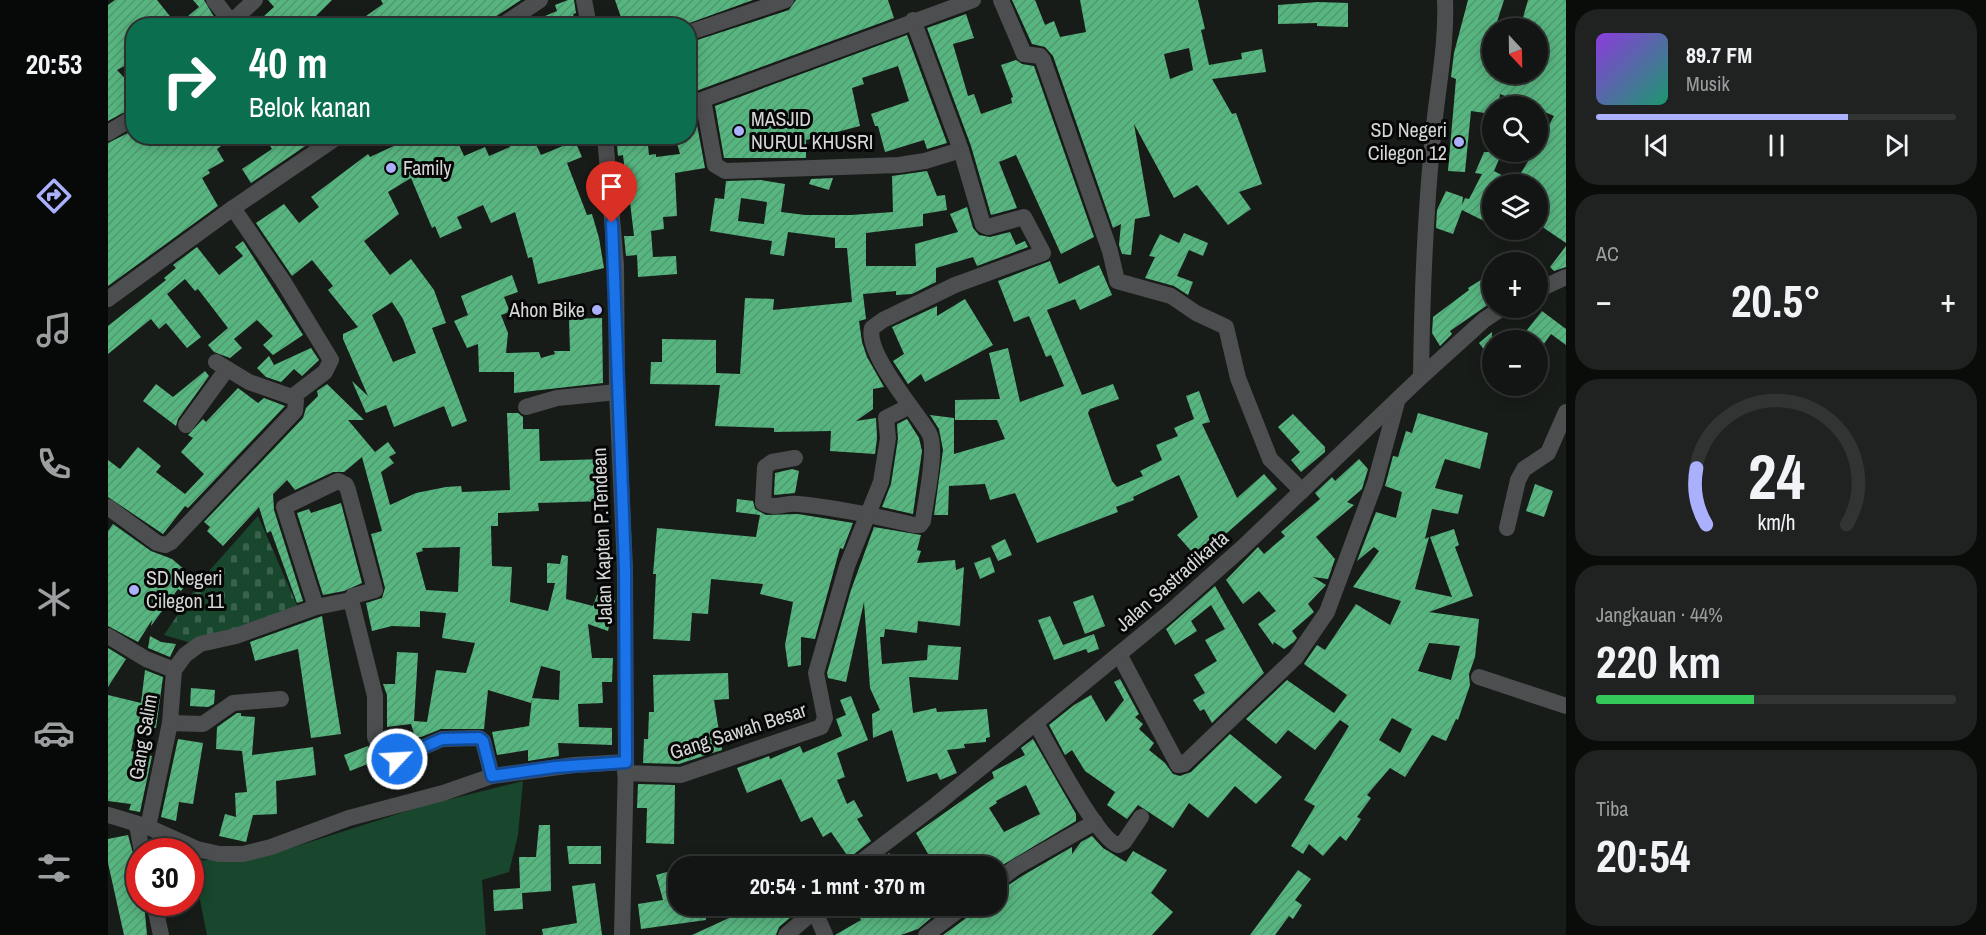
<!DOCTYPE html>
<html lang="id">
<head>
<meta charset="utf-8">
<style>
  body { margin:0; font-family:"Archivo Narrow",sans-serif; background:#1f2221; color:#f1f3f6; height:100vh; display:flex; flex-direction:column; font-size:22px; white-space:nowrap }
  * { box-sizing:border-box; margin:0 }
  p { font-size:20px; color:#9c9fa0 }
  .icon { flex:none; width:33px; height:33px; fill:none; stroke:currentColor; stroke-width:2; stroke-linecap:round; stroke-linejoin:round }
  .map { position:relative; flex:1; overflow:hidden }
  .details { display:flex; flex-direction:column; gap:9px; padding:9px; background:#0a0c0a; width:420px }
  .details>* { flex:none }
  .guide { position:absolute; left:18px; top:18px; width:570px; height:126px; border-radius:24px; box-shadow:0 3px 15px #0003,0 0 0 2px #313433; background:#0b6e4f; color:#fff; overflow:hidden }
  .needle { width:39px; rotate:158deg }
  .controls { position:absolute; left:1374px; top:18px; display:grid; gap:12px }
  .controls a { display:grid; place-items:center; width:66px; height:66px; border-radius:50%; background:#121513; box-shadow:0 3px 15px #0003,0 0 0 2px #313433; font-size:30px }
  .speed { position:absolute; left:18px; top:838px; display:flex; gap:12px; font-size:30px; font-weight:700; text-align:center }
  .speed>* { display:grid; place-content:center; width:78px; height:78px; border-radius:50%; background:#121513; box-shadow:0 3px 15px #0003,0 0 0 2px #313433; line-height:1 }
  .speed .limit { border:9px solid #d22; background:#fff; color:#111 }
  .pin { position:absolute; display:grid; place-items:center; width:51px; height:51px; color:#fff; margin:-62px -26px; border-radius:50% 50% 50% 0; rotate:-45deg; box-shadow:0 0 6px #0007 }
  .pin .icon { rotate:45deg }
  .me { position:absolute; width:66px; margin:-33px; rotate:65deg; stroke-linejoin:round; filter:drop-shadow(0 0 4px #0008) }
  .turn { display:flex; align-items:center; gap:21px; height:126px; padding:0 24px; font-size:27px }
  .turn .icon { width:78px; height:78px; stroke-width:2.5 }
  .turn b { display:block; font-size:42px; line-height:51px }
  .big { font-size:45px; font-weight:700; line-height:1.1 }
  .details .card { flex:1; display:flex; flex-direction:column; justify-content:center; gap:9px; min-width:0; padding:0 21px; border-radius:24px; background:#1f2221 }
  .details .dial { align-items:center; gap:0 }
  .dial svg { height:156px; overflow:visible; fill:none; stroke:#313433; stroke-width:7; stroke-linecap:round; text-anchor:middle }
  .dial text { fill:#f1f3f6; stroke:none }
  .song { display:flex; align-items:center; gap:18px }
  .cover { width:72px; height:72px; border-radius:9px; background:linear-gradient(135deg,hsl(270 70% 55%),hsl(160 70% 35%)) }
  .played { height:6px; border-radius:3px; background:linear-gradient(90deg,#aab0fc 70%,#313433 70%) }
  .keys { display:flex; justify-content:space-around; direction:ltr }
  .heat { display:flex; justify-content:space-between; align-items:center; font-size:33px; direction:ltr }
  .charge { height:9px; border-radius:4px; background:linear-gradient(90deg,#34c759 44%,#313433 0) }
  .trip { position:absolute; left:560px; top:856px; width:339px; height:60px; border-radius:24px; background:#121513; box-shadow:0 3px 15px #0003,0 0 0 2px #313433; font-weight:700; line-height:60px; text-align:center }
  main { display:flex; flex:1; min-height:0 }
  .tabs { display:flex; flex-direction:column; width:108px; justify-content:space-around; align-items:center; background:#070808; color:#9c9fa0 }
  .tabs .icon { width:42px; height:42px }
  .tabs .active { color:#aab0fc }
  .tabs b { font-size:27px; color:#f1f3f6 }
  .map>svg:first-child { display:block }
</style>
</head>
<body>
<main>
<nav class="tabs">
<b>20:53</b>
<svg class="icon active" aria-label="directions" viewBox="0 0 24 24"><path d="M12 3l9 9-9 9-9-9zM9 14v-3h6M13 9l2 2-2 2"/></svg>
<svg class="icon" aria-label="music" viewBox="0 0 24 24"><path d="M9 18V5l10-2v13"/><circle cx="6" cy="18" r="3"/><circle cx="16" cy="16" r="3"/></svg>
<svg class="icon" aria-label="phone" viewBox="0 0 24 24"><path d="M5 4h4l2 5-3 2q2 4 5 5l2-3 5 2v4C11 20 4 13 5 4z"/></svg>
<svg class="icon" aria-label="climate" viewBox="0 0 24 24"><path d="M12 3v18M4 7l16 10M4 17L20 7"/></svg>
<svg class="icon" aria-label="car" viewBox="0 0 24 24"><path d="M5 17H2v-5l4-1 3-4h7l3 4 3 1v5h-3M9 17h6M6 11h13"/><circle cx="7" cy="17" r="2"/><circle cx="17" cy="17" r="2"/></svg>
<svg class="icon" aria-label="filters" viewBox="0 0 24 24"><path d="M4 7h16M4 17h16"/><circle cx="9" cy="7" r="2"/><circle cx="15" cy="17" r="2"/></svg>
</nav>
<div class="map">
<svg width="1458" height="935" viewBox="0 0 1458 935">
  <defs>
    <pattern id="cemetery-stones" width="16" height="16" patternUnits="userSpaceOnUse" patternTransform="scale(1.5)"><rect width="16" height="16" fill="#18472d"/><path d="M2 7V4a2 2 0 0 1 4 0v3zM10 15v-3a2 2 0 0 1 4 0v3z" fill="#39614b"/></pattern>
    <pattern id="building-hatch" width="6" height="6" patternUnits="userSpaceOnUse" patternTransform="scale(1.5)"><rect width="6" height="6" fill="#57b680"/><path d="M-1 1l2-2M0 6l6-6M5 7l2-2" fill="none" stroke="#519870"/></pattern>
  </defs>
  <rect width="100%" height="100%" fill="#181c19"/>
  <path fill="url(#cemetery-stones)" d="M150,516L192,612L101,648L56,635L94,579Z"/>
  <path fill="#18472d" d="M415,781L410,835L401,872L374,880L378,935H99L84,861L158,856L315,806Z"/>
  <g fill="url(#building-hatch)" fill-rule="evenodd">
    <path d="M7,0H49L65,20L58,26H26V61L9,70L26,88V107L0,121V5Z"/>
    <path d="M85,0H96L108,20L102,26H68L91,7Z"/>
    <path d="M160,0H224L198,26H145L166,7Z"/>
    <path d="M273,0H413L387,17L383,26H244L275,4Z"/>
    <path d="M460,0H466L468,13L465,14L469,26H413L449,11L447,5Z"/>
    <path d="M507,0H645L573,26H516Z"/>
    <path d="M688,0H780L786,18L580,94V43L681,10Z"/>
    <path d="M904,0H927L937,25L946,21L952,37L978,32L972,0H1090L1097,29L1093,30L1101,65L1134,59L1133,53L1154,49L1158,72L1104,79L1124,114L1128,113L1154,184L1131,192L1143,209L1120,225L1089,185L1066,198L1026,124L1042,216L1027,219L1023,255L1014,254L1011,245L1013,224L1005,228L945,56L937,47L924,44ZM1081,48L1085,70L1062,79L1056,54Z"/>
    <path d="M1360,0H1396L1387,28H1384L1377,61L1384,63V74H1430V28H1412L1420,0H1458V243L1430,224V213L1435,205L1430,201V184H1384V225L1354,210L1345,234L1328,228L1329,210L1338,191L1355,197L1354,205L1357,198L1361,199L1374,174L1367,173L1376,152H1394L1386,171L1407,182L1426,152H1430V145L1446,116L1430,109V106H1423L1392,94L1390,106H1384V114L1363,111L1357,172L1340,171L1348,79L1343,77L1346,53Z"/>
    <path d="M1210,2L1240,3V27L1209,26V23L1170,24V5Z"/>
    <path d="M858,14L866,38L845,44L860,96L866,94L873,114L904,103L903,98L905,97L893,65L908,60L914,64L926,66L986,237L953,254L908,155L891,162L909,208L883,215L863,146L819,28Z"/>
    <path d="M799,35L839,143L819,149L816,140L777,152L770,126H767L763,114L801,101L790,66L754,78L756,84L744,88L752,126L698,140V158H616L607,106Z"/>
    <path d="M587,114L597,168L567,173L569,216L555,217L556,229L543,231L545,257L568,256L569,274L530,277L529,255L518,256L516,236H526L522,202L516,203L514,182L518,181L515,155L510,156L508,136H539L541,155L548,154V157L572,154L567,136H580V115Z"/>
    <path d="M26,130V136H127L109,149L116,161L100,170L102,173L94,178L110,206L0,286V143Z"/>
    <path d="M156,136H212L143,183L134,169L164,149Z"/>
    <path d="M286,136H347L356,156L377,147L381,156L402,147L397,136H424L433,155L467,141L474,157L459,163L479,215L484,214L491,238L496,268L430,284L424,257L420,258L407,212L383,223L375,205L349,217L354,228L332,238L327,226L324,228L303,178L280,192L291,214L256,241L282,275L303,259L326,290L338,323L324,328L359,421L344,427L336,406L286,427L278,405L258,413L244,381L260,396L235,339V334L250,327L220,290L225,286L204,260L184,276L148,223L176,204L191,223L211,207L203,197L260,154L262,157L290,144ZM284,302L295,319L308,353L285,362L264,315Z"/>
    <path d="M819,171L829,196L837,195L839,210L815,214V226L758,233V266H808L807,244L850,232L842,214L859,207L865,228L871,235L882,237L902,232L908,245L917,241L920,247L869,266L865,257L828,268V282L804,294L788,295V291L755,294L758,319L751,321L754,342L759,357L776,387L765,389V409L748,421L768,418L769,438L767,454L722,451L723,431L666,432V428L607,426L612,385L542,384L543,362H554V339L608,340V373L632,374L637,298L666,299L665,310L744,302L739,248H727V238L680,232L676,256L662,254L664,241L602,231L607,198L616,199L618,181L653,180L677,184L673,212L697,215H743L785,212L784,176ZM633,198L659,202L656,224L630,221Z"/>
    <path d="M725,178L721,190L701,184L703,179Z"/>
    <path d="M1076,233L1100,243L1095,256L1081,250L1069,276L1085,282L1080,295L1066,286L1037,278L1047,257L1041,256L1052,234L1071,243Z"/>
    <path d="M135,241L195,335L165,355L155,345L165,336L149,320L126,339L134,348L122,358L106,352L100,345L120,328L90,289L87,291L77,279L59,294L93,337L79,348L58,323L51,329L43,319L0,354V326L58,280L56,278L68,268L65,265L89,247L111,275L135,256L127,247Z"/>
    <path d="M1458,246V267L1446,271L1442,267Z"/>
    <path d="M942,261L951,284L991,265L1004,295L972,310L967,299L939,310L974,395L1005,384L1011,399L982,409L980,413L1004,481L1009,487L1035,476L1032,471L1054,460L1048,445L1070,436L1066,428L1086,419L1078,396L1091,391L1102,422L1094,424L1129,498L1156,474L1169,489L1104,546L1106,549L1092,561L1069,535L1090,517L1071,475L1025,497L1026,500L1008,507L1010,512L929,543L907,493L882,500L877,484L841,486L840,515H826L835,450L831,429L822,415L846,418V454L897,439L889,420H847V400L892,399L881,353L900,348L912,402L956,386L943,355L938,357L921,316L906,322L890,281Z"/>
    <path d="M1384,273V302L1342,331L1344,334L1332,346L1324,333L1325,317L1361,290L1360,288Z"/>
    <path d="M404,275L410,292L396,297L402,312L393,315L400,333L398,353L431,352L433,358L447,354L446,351H462L461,319L494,318L495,383L406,393V372H371L370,344L359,348L346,321L360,315L353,296Z"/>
    <path d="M857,299L885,345L817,382L813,374L800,384L785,361L796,354L784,327L829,306V316Z"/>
    <path d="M1434,311L1458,329V345L1443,334L1430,352V340H1411Z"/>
    <path d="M1384,332V360L1371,343Z"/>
    <path d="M203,348L211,360L194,376L186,369L173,382L158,377L149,368L161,356L166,365Z"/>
    <path d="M97,371L101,376L70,419L68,426L35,401L48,384L65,397Z"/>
    <path d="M219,384L256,420H240L267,452L280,442L288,453L281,457L286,463L273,472L282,505L308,493L338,487L353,486L354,492L402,490L399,413H410L415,417V429H431L432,461L496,459L497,501L430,503L431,511L390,513V526H383L384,566L404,567L402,602L440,611L447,583H439V563L452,564L454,555L460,556L458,599L485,606L489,595L507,600L500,631L480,624L484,658H505L504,682H494L495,703L470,704L471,727L504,728V745L450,743L451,756L420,761V750L389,755L384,732L421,726L424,698L423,703L380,690L376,729H333L313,737H307L303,724L279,727V695L275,684H287L289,652L310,653L306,721L319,722L328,670L358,673L367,643L334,638L338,613L312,611V627L284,626L264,631L258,603L274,598L277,588L263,534L274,531L254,457L236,472H225L187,490L179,480L165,494L166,510L195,601L189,603L163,531L159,533L151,507L115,546L99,531L102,527L96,522L195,418L198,408L210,396L209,391ZM352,547L350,592L318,590L308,553L315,551L314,548ZM433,666L452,671L451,700L424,698Z"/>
    <path d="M130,388L150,403L156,398L177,406L80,508L77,506L55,534L0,497V460L12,469L30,447L53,466L48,472L77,494L96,474L73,452L85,438L80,435L95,419L98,422Z"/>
    <path d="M1310,413L1380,433L1372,469L1337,459L1327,488L1355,495L1350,514L1324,509L1317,539L1321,537L1307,589L1344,597L1322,537L1346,529L1351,545L1347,547L1365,596L1321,612L1371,619L1367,657L1361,674L1362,685L1350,720L1348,719L1338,741L1324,735L1297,777L1282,768L1259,795L1263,798L1249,817L1253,819L1238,841L1232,836L1215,856L1201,844L1195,854L1183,846L1207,806L1196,800L1241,726L1232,720L1207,750L1180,730L1168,744L1138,719L1179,680L1226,713L1239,695L1196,664L1200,658L1209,645L1217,650L1248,604L1282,625L1293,601L1245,587L1271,551L1266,547L1249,561L1268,512L1288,518L1294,492L1277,486L1285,456L1290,457L1298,431L1304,433ZM1321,643L1352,646L1343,680L1310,671ZM1284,718L1304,729L1292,753L1271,740Z"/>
    <path d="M1185,414L1217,447V452L1193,472L1183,460L1192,452L1170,427Z"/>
    <path d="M799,419L811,438L814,451L805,514L774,507L783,484L790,439L789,424Z"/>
    <path d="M1251,459L1260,469L1254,489L1239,502L1246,505L1208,537L1227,559L1220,579L1205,577L1218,585L1200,604L1206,612L1184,631L1189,638L1186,642L1176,649L1166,642L1165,645L1150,624L1168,611L1151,591L1135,604L1118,580L1150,547L1156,554L1177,536L1173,532L1212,499L1207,493L1224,477L1227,481Z"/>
    <path d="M684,469L691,471L687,493L666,495L667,473Z"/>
    <path d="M1427,484L1445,491L1436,517L1418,511Z"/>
    <path d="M629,499L645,501L647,509L658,515L690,514L745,523L735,549L732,548L707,639L693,637V665L680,667L677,645L685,602L652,594L655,584L603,579L600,614L584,613L582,641L545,639L548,574H545L549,528L648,537L652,515L628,512Z"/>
    <path d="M233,503L254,583L236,591L215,595L189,513L201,509L203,513Z"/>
    <path d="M5,524L43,551L64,559L84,576L73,591L70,589L43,626L44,620L30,642L0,626V531Z"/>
    <path d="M766,527L813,535L809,550L813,551L809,563L847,560L848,570L856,567L852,626L810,621L809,633L777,629L776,637H772L774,664L819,660L820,645L853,647L850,680L801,677L805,713L828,708L829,712L879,709L882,737L878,738V742L856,744L857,748L839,750L849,773L832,780L829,773L799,782L784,730L765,738L764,714L772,710L762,688L756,602L738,682L720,678L719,673L743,590Z"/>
    <path d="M897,539L904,555L890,561L883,546Z"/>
    <path d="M882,557L887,572L872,579L866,563Z"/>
    <path d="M1107,586L1156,673L1104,723L1096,709L1092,711L1085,700L1097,693L1086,675L1109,661L1097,640L1117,629L1103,605L1083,621L1089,631L1067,645L1058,629Z"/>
    <path d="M985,595L997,626L977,634L965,602Z"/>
    <path d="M214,616L233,734L203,738L190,649L147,661L142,642Z"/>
    <path d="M942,616L955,645L986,634L991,649L980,653L978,649L946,660L930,620Z"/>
    <path d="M42,636L53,642L68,644L62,657L40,648Z"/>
    <path d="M0,648L18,659L0,687Z"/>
    <path d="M37,670L55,677L48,728L28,726L23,751L44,756L32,812L21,810L23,804L0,801V695L33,703Z"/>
    <path d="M620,673L621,699L606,700L614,750L571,764L535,763L536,739H540L541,712H546L545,675Z"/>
    <path d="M1012,679L1031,714L1027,717L1035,724L1031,729L1046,743L1041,750L1057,763L1065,774L1072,776L1083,772L1122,734L1174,777L1148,804L1127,786L1100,818L1081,803L1065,828L1030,805L1019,819L999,805L1007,792L977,771L964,750L957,755L941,725L966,705L983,695L998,722L1016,700L1006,682Z"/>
    <path d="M83,688L107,690L106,704L100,707L82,706Z"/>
    <path d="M743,696L760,740L729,753L737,777L729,780L739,804L746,800L755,816L749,819L763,841L741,858L723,832L715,837L704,817L693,822L673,779L639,793L629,768L661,756L662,759L692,746L695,753L734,736L728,719L738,715L732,700Z"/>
    <path d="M129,713H133V716L147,717L144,755L205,747L208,775L168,781L169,814L145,815L138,842L111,836L117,814L128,817L127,793L139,792L134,751L108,749L109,727Z"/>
    <path d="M70,739L95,743L85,804L71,802L68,821L53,817Z"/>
    <path d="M925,739L968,814V821L888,869L832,867L825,857L823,859L808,833L886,778L884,772L917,755L913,748ZM918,785L932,814L896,832L881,808L889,803L888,801Z"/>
    <path d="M260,746L267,761L242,771L236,755Z"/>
    <path d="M530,784L567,785L566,844L538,843L539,808H529Z"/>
    <path d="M431,825H442L443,891L414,893L415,909L386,911L385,890L412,888L411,857H428Z"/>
    <path d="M20,835L32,879V903H36L39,935H16L0,863V839Z"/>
    <path d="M984,836L995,848L1018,862L1025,851L1059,870L1043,893L1065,912L1044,935H835L861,916L862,918L895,902L890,892L914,876L964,847V854L973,842Z"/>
    <path d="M459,846H493V864H461Z"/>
    <path d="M781,853L791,867H763Z"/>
    <path d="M570,869V906H596L598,920L533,929L530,904L555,900L548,875Z"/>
    <path d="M1190,870L1203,879L1187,900L1194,905L1185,919L1181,916L1167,935H1142Z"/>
    <path d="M487,883L494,935H435L434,929L469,923L464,886Z"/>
    <path d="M647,906H663L669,917L686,906H696L671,927L668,935H584Z"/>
    <path d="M751,906H784L788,915L804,906H827L830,912L810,929L793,935H727L753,920L750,913L754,911Z"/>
  </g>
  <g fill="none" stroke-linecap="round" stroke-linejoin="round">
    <g stroke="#4d4e50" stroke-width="16">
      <path d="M106,0L126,26"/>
      <path d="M893,0L916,54L932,56L935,60L1002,251L1009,281L1063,296L1088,313L1118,327L1130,378L1162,459L1194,491"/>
      <path d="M119,26L147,0"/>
      <path d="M393,26L432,0"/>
      <path d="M580,33L678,0"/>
      <path d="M595,100L607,165L617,171L791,165L817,161L853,150L805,20"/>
      <path d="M580,105L865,0"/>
      <path d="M0,133L26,117"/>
      <path d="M125,208L175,281L223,360L217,372L184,397"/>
      <path d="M0,299L125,208L231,136"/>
      <path d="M1313,377C1314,296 1317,216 1325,136C1329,90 1339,46 1337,0"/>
      <path d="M418,407L449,398L509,392"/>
      <path d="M78,425L119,369"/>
      <path d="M687,458L664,462L657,467L655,503C668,510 677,502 691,504C730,508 768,516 806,525H812L815,521C817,502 830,448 821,433C808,411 757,353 764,328L775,320L847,285L935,253L916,217L880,227L875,225L853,150"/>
      <path d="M0,507L49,543L57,545L63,542L187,411L188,401L184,397L141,382L108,362"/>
      <path d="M1399,528L1410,480L1416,469L1440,453L1458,412"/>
      <path d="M243,600L267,696V737L278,760H286L334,739L371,738L375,741L384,776"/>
      <path d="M0,636L38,659L66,670"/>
      <path d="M1011,654L1070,765L1076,764L1188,657L1219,612L1267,483L1289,402"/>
      <path d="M1371,677L1458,706"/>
      <path d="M62,723L95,724L125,703L173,699"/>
      <path d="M928,723C940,745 990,840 1010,845L1016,842L1033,817"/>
      <path d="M517,773L573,775L713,727L717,718L708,673L739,566L773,482L780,438L778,418L802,406"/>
      <path d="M0,815L40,827L89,849L111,854H135L163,847L241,818L335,793L384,776L466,765L518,762"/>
      <path d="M29,825L34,852"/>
      <path d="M40,827L62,723L66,670L77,655L92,644L128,636L208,607L243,600L245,596L267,590L240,490L238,485L230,481L176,507L208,607"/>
      <path d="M888,882L908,867L987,822"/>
      <path d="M46,903L53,935"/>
      <path d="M707,912L717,935"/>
      <path d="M818,935L856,906"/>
    </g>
    <g stroke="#4d4e50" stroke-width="16">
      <path d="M476,0L481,26"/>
      <path d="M497,136L508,265L509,392L517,569L518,762L514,935"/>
      <path d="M1430,290L1458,277"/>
      <path d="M746,867L829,804L1061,613L1134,548L1313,377L1376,320L1394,308"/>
      <path d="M678,935L712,906"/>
    </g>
  </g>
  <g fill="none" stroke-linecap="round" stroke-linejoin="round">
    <defs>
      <path id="route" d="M289,759L334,739L371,738L375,741L384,776L447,767L518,762L517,569L504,223"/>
    </defs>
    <use href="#route" stroke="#114b97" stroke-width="15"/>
    <use href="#route" stroke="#1a73e8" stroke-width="10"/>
  </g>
  <g fill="#aab0fc" stroke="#050605" stroke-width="2">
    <circle cx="631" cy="131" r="6"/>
    <circle cx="1351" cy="142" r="6"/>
    <circle cx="283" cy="168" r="6"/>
    <circle cx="489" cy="310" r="6"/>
    <circle cx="26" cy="590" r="6"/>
  </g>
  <g text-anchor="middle" stroke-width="6" stroke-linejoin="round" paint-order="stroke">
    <g font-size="20" fill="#d4d7d5" stroke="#050605" text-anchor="start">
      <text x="643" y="126">MASJID<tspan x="643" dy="23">NURUL KHUSRI</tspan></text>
      <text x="1339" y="137" text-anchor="end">SD Negeri<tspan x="1339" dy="23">Cilegon 12</tspan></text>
      <text x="295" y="175">Family</text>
      <text x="477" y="317" text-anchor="end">Ahon Bike</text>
      <text x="38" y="585">SD Negeri<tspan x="38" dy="23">Cilegon 11</tspan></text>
    </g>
    <g font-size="20" fill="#d4d7d5" stroke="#050605">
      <text transform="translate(494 536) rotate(-92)" y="7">Jalan Kapten P.Tendean</text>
      <text transform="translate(1064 581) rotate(-41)" y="7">Jalan Sastradikarta</text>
      <text transform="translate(630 731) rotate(-18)" y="7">Gang Sawah Besar</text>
      <text transform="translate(35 737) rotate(-80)" y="7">Gang Salim</text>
    </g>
  </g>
</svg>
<div class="controls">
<a><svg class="needle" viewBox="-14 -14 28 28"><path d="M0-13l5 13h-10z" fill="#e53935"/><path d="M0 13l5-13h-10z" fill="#9c9fa0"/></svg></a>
<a><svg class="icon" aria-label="search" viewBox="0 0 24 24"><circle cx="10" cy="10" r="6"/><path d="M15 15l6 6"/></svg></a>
<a><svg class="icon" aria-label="layers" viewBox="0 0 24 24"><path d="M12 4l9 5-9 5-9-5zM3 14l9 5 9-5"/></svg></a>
<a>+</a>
<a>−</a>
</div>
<div class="speed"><div class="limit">30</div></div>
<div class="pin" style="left:504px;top:223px;background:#d93025"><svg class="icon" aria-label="arrive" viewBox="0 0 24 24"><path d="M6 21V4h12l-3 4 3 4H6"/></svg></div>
<svg class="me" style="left:289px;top:759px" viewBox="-20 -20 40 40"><circle r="17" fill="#1a73e8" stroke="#fff" stroke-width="3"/><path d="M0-11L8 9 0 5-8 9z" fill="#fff"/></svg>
<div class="trip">20:54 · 1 mnt · 370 m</div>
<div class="guide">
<div class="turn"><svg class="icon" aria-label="right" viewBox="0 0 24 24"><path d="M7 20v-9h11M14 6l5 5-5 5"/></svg><div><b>40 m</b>Belok kanan</div></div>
</div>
</div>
<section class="details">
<div class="card">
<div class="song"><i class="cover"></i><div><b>89.7 FM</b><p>Musik</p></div></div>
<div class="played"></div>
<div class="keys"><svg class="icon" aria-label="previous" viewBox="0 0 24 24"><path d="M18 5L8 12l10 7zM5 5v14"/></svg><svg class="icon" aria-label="pause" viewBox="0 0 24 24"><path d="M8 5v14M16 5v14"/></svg><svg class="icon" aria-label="next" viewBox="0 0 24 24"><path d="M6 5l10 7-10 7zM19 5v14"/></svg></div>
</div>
<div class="card"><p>AC</p>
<div class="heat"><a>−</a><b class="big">20.5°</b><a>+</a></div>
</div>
<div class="card dial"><svg viewBox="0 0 100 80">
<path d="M14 69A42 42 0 1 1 86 69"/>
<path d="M14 69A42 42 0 0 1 9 40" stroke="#aab0fc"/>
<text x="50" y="56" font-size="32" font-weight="700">24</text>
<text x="50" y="72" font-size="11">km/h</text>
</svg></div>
<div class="card"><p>Jangkauan · 44%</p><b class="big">220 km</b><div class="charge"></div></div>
<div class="card"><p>Tiba</p><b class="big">20:54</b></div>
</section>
</main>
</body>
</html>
